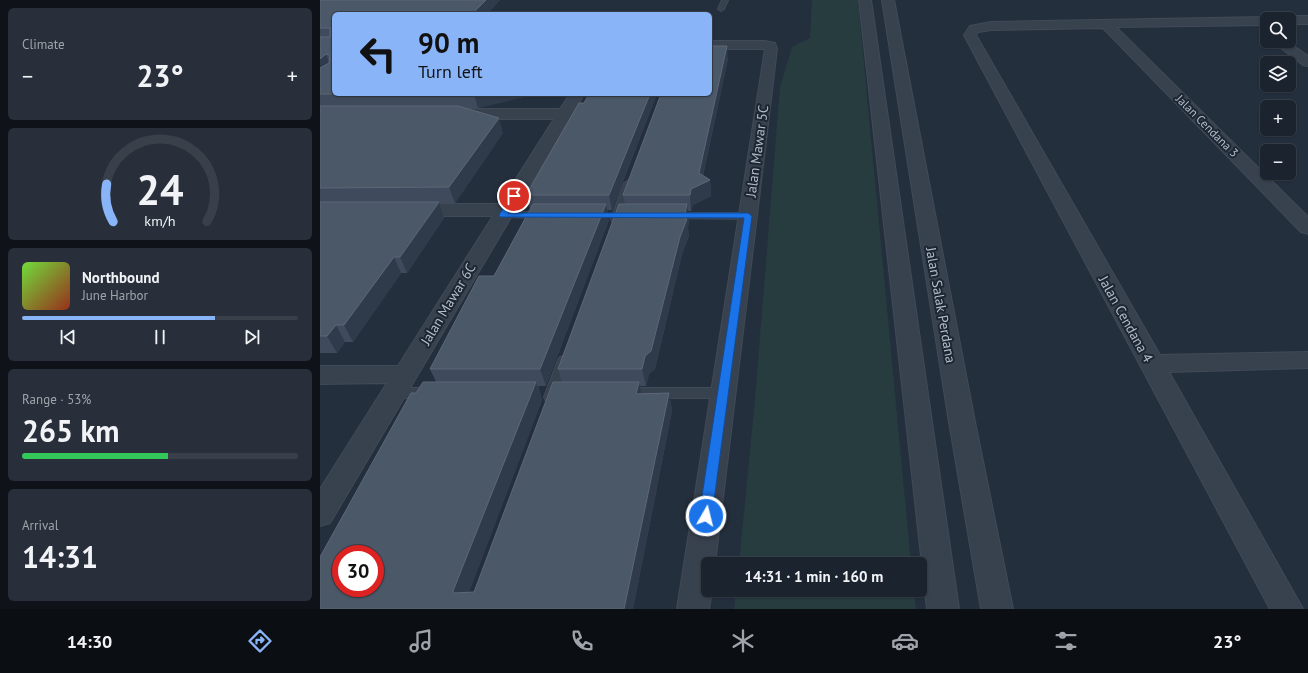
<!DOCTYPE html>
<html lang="en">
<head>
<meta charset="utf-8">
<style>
  body { margin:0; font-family:"PT Sans",sans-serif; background:#282f3a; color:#f1f3f6; height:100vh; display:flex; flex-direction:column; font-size:15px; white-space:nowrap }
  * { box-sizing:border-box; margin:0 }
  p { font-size:13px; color:#a0a4aa }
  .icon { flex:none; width:22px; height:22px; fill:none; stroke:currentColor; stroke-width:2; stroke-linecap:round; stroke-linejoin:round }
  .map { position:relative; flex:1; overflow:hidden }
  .side { display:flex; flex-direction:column; gap:8px; padding:8px; background:#0f1319; width:320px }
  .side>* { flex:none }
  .banner { position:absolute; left:12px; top:12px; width:380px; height:84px; border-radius:6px; box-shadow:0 1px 3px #0004,0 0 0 1px #39404a; background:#8ab4f8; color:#111; overflow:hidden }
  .buttons { position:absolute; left:940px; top:12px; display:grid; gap:8px }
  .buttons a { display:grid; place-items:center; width:36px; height:36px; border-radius:6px; background:#1b232e; box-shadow:0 1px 3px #0004,0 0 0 1px #39404a; font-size:20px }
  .speed { position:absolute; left:12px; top:545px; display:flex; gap:8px; font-size:20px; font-weight:700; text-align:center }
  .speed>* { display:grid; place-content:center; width:52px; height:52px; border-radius:50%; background:#1b232e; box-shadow:0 1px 3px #0004,0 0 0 1px #39404a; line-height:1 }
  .speed .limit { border:6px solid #d22; background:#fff; color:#111 }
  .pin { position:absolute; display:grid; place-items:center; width:34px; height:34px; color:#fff; margin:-17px; border:2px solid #fff; border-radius:50%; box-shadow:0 1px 4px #0007 }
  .me { position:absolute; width:44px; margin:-22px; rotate:8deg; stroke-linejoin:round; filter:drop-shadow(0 0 3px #0008) }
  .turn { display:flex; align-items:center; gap:14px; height:84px; padding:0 20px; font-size:18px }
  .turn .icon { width:52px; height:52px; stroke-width:2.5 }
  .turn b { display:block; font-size:28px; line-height:34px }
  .big { font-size:30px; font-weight:700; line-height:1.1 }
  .side .card { flex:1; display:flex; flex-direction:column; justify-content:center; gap:6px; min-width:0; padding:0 14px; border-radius:6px; background:#282f3a }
  .side .dial { align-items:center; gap:0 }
  .dial svg { height:104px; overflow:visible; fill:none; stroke:#39404a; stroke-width:7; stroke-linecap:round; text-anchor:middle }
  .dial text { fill:#f1f3f6; stroke:none }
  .song { display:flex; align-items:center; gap:12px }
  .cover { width:48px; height:48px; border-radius:6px; background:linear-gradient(135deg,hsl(100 70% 55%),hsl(10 70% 35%)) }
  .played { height:4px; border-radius:2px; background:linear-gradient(90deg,#8ab4f8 70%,#39404a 70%) }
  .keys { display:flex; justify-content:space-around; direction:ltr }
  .heat { display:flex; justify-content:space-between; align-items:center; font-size:22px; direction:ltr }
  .charge { height:6px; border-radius:3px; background:linear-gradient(90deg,#34c759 53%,#39404a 0) }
  .trip { position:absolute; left:381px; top:557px; width:226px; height:40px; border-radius:6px; background:#1b232e; box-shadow:0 1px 3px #0004,0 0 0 1px #39404a; font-weight:700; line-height:40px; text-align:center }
  .menu { display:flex; height:64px; justify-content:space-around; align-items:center; background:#0b0e12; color:#a0a4aa }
  .menu .icon { width:28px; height:28px }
  .menu .on { color:#8ab4f8 }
  .menu b { font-size:18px; color:#f1f3f6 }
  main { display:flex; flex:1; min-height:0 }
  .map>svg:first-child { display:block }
</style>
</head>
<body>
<main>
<section class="side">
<div class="card"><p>Climate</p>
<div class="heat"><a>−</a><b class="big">23°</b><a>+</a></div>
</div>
<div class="card dial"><svg viewBox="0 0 100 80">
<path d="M14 69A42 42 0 1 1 86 69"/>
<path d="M14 69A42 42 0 0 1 9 40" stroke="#8ab4f8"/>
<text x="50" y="56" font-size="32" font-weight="700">24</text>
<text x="50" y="72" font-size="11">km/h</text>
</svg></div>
<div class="card">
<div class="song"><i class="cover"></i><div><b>Northbound</b><p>June Harbor</p></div></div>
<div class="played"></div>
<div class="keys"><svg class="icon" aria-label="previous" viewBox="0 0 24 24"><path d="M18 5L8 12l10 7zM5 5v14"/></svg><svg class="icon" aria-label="pause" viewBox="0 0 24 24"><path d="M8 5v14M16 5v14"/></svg><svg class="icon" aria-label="next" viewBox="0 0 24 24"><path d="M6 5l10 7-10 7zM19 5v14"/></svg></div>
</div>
<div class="card"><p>Range · 53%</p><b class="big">265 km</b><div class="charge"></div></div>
<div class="card"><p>Arrival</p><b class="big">14:31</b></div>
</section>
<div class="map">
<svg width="988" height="609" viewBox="0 0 988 609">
  <rect width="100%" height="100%" fill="#242f3e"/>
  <g fill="#263c3f">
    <path d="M492,0H538L591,564H419L435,399L460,87L472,47L490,38Z"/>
    <path d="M416,590H594L596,609H414Z"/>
  </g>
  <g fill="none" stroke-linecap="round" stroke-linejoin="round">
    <defs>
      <g id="service">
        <path d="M402,0H408L404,9L401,11L398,9Z"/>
        <path d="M309,180L314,183L301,219L296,222L292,221L291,219L304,183Z"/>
        <path d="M182,212H223L228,215L223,218L178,217L177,215Z"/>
        <path d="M353,213H428L433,216L428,219L349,218L348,216Z"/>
        <path d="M245,356L250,357L252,360L238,397L236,401L231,402L226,401L224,397L238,360L240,357Z"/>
        <path d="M74,388H112L117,390L119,393L117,396L112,398H74L69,396L67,393L69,390Z"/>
        <path d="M306,388H403L408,390L410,393L408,396L403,398H306L301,396L299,393L301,390Z"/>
      </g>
      <g id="minor">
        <path d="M969,16H988V24H969V19H964Z"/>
        <path d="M947,17L952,19H947V25L796,27L988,217V234L981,232L783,28L671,30L658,32L656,35L840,355L988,352V368L849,372L983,609H950L644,35L650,26L671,22Z"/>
        <path d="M390,41H445L455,43L457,49L395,564H388V590H392L389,609H357L445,49H390Z"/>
        <path d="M952,41H966L988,56V66L983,65Z"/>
        <path d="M250,94H264L10,523L0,526V489L67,383L0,384V366H78L173,216H91L84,214L82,210L84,206L91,204H180L234,119H136L131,117L128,114L131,111L136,109H240Z"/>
      </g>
      <g id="tertiary">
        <path d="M539,0H551L639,609H607Z"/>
        <path d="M562,0H574L655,422L693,609H661L629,422Z"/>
      </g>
    </defs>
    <use href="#service" stroke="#414a57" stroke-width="2"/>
    <use href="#minor" stroke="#414a57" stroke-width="2"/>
    <use href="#tertiary" stroke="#414a57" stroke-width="2"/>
    <use href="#service" fill="#38414e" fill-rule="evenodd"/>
    <use href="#minor" fill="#38414e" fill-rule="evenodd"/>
    <use href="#tertiary" fill="#38414e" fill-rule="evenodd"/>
  </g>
  <g fill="#3f4b5c">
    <path d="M0,0H180L167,14H14V94H210L208,96L158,108H143L183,133L135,203H119L124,218L87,273H81L33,342H25L17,353H0Z"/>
    <path d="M391,46L408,59L383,176L390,180L391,196L373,205L371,211H368L369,220L368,228L369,236L362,254L335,369L329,374L326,386H320L321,394L349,393L352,411L313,609H0L96,393L116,382L110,369L174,276L210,209L206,195L264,103L337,94L292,210H287L289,220L226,386H218L222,400L149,592H154L242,382L238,369L305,204L303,195Z"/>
  </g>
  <g fill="#2f3b4b">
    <path d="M166,0H180L167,14H152Z"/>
    <path d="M407,46L408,59L381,184L390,180L391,196L373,205L371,211L370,195Z"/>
    <path d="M6,54L11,68L0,76V59Z"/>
    <path d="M154,94H210L208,96L158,108Z"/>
    <path d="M330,94H337L292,210L289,195Z"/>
    <path d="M179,118L183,133L135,203L129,187Z"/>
    <path d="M119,202L124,218L87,273L80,257Z"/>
    <path d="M286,204L289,220L226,386L220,369Z"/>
    <path d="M367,204L369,220L368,228L369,236L362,254L335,369L329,374L326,386L322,369Z"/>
    <path d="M74,257L81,273L33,342L24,325Z"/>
    <path d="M16,325L25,342L17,353L7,336Z"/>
    <path d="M216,382L222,400L143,608L133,591Z"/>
    <path d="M319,382L323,400L316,394Z"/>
    <path d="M349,393L352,411L313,609H304Z"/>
  </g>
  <g fill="#4b5868" stroke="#5c6777" fill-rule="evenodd">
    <path d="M0,0H166L152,14H14V94H0V68L9,63L10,55L6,54L0,59V37H10V28H0Z"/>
    <path d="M390,46H407L379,173L390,180L371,189L370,195H303L341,94H390Z"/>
    <path d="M269,94H330L289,195H206L259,103H264Z"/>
    <path d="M0,106H138L179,118L129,187L0,188Z"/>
    <path d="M0,202H119L80,257H74L24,325H16L7,336H0Z"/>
    <path d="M213,204H286L220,369H110L159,276H174Z"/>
    <path d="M299,204H367L364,218L367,219L360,237L331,351L325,356L322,369H238Z"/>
    <path d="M103,382H216L133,591L134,593L154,592L233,382H319L316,394L349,393L304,609H0V557L91,393H96ZM21,554H55V588H21Z"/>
  </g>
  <path fill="#1a73e8" stroke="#114b97" d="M192,194H194L198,196L188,213H428L432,216L392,516L390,520L386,522L381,520L379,516L424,218L180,217L179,215Z"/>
  <g text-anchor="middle" stroke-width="4" stroke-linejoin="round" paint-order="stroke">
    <g font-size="12" fill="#b4bcc9" stroke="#1d2633">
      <text transform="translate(887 126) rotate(45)" y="4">Jalan Cendana 3</text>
    </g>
    <g font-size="14" fill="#b4bcc9" stroke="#1d2633">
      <text transform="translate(437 151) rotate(-82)" y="5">Jalan Mawar 5C</text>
      <text transform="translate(128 304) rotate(-59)" y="5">Jalan Mawar 6C</text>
      <text transform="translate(621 305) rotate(80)" y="5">Jalan Salak Perdana</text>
      <text transform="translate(806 319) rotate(61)" y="5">Jalan Cendana 4</text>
    </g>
  </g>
</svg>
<div class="buttons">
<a><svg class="icon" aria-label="search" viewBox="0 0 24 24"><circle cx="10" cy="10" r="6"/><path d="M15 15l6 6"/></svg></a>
<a><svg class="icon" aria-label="layers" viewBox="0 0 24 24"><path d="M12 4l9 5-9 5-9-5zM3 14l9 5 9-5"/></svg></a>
<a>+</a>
<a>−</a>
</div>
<div class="speed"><div class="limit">30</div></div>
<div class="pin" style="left:194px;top:196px;background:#d93025"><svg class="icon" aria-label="arrive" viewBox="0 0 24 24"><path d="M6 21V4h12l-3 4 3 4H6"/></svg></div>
<svg class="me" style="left:386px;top:516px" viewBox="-20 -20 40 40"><circle r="17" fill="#1a73e8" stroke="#fff" stroke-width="3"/><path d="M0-11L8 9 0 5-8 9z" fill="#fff"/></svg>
<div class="trip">14:31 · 1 min · 160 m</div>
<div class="banner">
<div class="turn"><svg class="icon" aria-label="left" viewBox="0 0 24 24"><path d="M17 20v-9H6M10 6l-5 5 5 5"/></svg><div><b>90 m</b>Turn left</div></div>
</div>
</div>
</main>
<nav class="menu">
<b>14:30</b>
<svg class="icon on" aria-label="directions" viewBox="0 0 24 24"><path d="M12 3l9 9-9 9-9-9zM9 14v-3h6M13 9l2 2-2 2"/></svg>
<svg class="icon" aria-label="music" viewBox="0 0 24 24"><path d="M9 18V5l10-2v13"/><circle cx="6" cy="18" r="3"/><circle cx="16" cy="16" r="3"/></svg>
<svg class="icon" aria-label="phone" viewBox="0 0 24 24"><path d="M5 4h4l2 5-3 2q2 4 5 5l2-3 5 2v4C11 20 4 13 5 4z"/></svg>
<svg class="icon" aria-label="climate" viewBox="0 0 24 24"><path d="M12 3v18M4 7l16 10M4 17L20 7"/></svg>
<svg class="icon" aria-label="car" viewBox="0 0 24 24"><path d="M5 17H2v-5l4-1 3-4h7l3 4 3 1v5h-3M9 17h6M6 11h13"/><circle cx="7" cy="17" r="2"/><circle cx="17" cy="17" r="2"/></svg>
<svg class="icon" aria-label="filters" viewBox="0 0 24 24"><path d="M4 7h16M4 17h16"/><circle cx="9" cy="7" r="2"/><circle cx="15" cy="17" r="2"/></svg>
<b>23°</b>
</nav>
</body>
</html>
